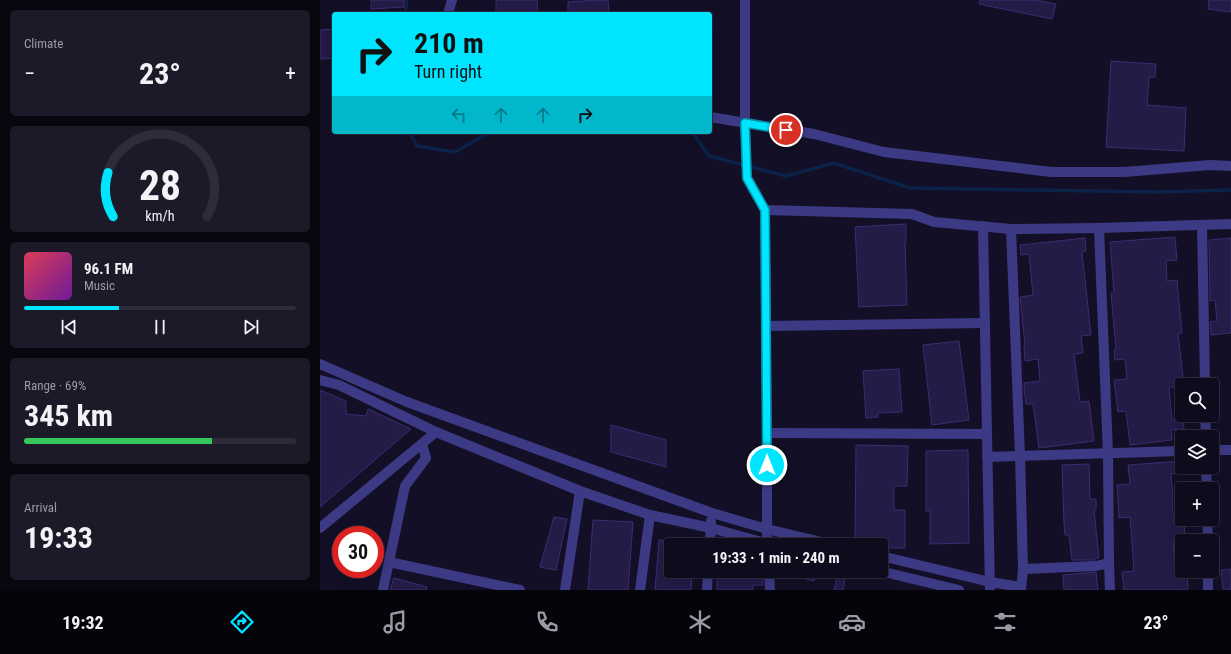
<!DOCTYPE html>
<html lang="en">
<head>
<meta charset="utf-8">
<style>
  body { margin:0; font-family:"Roboto Condensed",sans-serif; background:#1c1929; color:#f1f3f6; height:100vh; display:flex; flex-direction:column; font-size:15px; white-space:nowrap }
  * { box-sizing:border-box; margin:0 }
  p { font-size:13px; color:#9b9ba3 }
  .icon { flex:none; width:22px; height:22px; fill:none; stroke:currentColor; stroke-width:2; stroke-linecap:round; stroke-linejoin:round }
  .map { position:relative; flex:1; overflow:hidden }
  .details { display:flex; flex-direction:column; gap:10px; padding:10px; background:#08060f; width:320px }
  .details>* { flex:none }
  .hud { position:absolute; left:12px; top:12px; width:380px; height:122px; border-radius:4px; box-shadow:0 4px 16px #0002,0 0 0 1px #2e2b3b; background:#00e5ff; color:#111; overflow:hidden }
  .tools { position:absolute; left:855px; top:378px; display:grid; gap:8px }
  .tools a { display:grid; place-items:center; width:44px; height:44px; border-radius:4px; background:#0e0b1c; box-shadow:0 4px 16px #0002,0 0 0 1px #2e2b3b; font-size:20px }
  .speed { position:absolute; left:12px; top:526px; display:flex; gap:8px; font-size:20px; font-weight:700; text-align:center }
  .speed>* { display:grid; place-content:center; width:52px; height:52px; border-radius:50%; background:#0e0b1c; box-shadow:0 4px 16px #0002,0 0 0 1px #2e2b3b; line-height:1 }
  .speed .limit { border:6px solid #d22; background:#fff; color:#111 }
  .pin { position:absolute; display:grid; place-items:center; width:34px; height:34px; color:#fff; margin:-17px; border:2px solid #fff; border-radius:50%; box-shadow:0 1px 4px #0007 }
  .me { position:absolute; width:44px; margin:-22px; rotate:0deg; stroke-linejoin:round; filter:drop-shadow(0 0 3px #0008) }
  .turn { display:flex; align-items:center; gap:14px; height:84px; padding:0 16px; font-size:18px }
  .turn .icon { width:52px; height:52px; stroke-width:2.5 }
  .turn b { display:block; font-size:28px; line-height:34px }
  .lanes { display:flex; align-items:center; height:38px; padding:0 16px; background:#0003; justify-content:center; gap:20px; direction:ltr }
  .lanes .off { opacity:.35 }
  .big { font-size:30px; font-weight:700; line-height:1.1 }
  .details .widget { flex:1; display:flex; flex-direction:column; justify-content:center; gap:6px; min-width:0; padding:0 14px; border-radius:6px; background:#1c1929 }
  .details .dial { align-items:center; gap:0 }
  .dial svg { height:104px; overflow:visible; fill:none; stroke:#2e2b3b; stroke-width:7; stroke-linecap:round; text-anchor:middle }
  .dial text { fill:#f1f3f6; stroke:none }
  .song { display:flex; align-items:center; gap:12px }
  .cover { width:48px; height:48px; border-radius:6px; background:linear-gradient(135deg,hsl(350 70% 55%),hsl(280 70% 35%)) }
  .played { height:4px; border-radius:2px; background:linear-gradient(90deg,#00e5ff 35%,#2e2b3b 35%) }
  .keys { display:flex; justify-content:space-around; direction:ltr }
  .heat { display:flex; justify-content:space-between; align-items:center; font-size:22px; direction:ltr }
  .charge { height:6px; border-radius:3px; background:linear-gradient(90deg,#34c759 69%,#2e2b3b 0) }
  .trip { position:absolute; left:344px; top:538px; width:224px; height:40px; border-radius:4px; background:#0e0b1c; box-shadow:0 4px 16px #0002,0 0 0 1px #2e2b3b; font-weight:700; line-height:40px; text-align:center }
  .menu { display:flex; height:64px; justify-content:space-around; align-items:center; background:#06040b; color:#9b9ba3 }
  .menu .icon { width:28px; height:28px }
  .menu .on { color:#00e5ff }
  .menu b { font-size:18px; color:#f1f3f6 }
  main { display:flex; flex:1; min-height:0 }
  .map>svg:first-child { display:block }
</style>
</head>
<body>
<main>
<section class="details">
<div class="widget"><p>Climate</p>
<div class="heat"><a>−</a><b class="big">23°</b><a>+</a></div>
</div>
<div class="widget dial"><svg viewBox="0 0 100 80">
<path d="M14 69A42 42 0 1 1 86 69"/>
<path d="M14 69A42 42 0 0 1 10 35" stroke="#00e5ff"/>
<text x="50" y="56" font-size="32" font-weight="700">28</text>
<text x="50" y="72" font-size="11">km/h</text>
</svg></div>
<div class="widget">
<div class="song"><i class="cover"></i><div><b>96.1 FM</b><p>Music</p></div></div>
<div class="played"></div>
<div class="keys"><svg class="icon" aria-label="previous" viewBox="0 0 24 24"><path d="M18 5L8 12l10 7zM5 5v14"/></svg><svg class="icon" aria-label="pause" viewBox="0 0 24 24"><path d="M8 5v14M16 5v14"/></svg><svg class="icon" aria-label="next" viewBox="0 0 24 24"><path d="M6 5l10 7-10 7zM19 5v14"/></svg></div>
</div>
<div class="widget"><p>Range · 69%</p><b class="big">345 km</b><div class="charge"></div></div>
<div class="widget"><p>Arrival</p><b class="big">19:33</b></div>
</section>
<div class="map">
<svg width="911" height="590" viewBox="0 0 911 590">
  <rect width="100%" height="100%" fill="#130f26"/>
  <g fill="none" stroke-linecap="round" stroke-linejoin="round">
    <g stroke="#0c2248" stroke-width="3.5">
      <path d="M85,14L87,0"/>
      <path d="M89,132L97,146L135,152L170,132"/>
      <path d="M296,132H334"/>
      <path d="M372,132L389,156L466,176L514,163L590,188L839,192L911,190"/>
    </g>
  </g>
  <g fill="#241b47" stroke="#3b2d73">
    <path d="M51,0H84V7L51,9Z"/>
    <path d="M176,0H217L218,14H176Z"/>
    <path d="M279,0H288L289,14H248V2Z"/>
    <path d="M660,0H715L736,4L732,19L659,4Z"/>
    <path d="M889,0H911V12L888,9Z"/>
    <path d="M14,29V58L0,59V30Z"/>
    <path d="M791,61L836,64L835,77H829L827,105L866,108L864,151L786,147Z"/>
    <path d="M586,224V242H585L587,305L539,307L535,227Z"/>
    <path d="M855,237L857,260L846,261L847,281L857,280L862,333H858L863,377V385L862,387H849L852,420L863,419L864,429L851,430L852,440L810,445L806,411L798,412L794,380L807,379L805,359L795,360L794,350H796L791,293H794L790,242Z"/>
    <path d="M765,238L766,251L762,252L771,335L761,336L763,353L754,354L760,402L769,401L774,441L719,448L713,404H706L704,388V383L720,381L718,359L705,361L704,346L705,345L700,297L713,295L709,254L701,255L700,245Z"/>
    <path d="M911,238V333L891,335L890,322L897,321L895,300L890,301L889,240Z"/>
    <path d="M639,341L649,420L612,425L603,345Z"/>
    <path d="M579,369L582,412L558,413V417L546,418L543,371Z"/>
    <path d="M0,390L26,401V414L46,416L48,409L91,429L0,507Z"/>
    <path d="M291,425L346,440V467L291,452Z"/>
    <path d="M536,445L588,446L587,486H574V510H585V548H561V545H540V539H535Z"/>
    <path d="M648,450L649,543L610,544V511H606V451Z"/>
    <path d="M862,461V473L851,474L853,497H852L853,515L862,514V519H864L865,541L853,543L855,569H860V574L867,573L868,590H804L802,572L814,571L810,517L799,518L797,485L810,484L808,465Z"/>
    <path d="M769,464L770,499H776V510H774L779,558H775V560H752L749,535H745L744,523L742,465Z"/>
    <path d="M234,517L247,519L236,570L220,567Z"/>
    <path d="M273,520L313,522L308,590H268Z"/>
    <path d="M339,540L351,541V571H372L371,590H335Z"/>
    <path d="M911,569V590H903L901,570Z"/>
    <path d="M397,571H443V585H433V590H397Z"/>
    <path d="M467,571H497L494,581L467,574Z"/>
    <path d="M776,572L778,590H744L743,575Z"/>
    <path d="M517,577L525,579L523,590H514Z"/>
    <path d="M74,578L107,587L106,590H70Z"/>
  </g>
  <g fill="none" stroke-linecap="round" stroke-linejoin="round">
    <g stroke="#3d3a85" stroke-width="10">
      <path d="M425,0V123L427,178L445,210L447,433V545"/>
      <path d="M128,14L132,0"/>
      <path d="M390,117L494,134L564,152L731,172H804L890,165L911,166"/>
      <path d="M445,210L592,214L614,222L691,229L779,228L911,224"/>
      <path d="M882,225L885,385"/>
      <path d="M663,226L670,590"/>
      <path d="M779,228L788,454L789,563L790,590"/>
      <path d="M691,229L700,455L703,569L701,590"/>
      <path d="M446,326L665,323"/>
      <path d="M0,364L87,402L392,513L447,529L514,545"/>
      <path d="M0,380L19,385L116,432L260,491L330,515L391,528L452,545"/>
      <path d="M885,415L886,437"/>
      <path d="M447,433L667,434"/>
      <path d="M892,450H911"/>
      <path d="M667,457L862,451"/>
      <path d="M886,467L887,489"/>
      <path d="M887,519L888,541"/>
      <path d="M0,528L116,432"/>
      <path d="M390,545L391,521"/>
      <path d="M561,556L670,582L701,587"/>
      <path d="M69,562L200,590"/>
      <path d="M703,569L776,566L789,563"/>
      <path d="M449,571L450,590"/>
      <path d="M560,571L639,590"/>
      <path d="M888,571V590"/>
      <path d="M63,590L85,486L106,458L102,444"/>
      <path d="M245,590L260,491"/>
      <path d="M320,590L330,515"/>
      <path d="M387,590L388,571"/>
    </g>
  </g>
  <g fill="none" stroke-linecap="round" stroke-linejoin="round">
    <defs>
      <path id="route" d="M447,465L445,210L427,178L425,123L466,130"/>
    </defs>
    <use href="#route" stroke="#0095a6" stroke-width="10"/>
    <use href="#route" stroke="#00e5ff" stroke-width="7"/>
  </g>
</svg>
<div class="tools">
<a><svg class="icon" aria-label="search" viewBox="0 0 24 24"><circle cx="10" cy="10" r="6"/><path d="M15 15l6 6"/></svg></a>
<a><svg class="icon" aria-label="layers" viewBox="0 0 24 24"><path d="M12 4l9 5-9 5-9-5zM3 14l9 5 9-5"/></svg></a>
<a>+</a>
<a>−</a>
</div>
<div class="speed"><div class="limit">30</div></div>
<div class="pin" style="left:466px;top:130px;background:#d93025"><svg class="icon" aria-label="arrive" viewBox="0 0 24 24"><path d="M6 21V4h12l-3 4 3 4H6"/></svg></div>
<svg class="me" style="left:447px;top:465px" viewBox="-20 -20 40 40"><circle r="17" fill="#00e5ff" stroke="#fff" stroke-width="3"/><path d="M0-11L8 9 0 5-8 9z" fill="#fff"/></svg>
<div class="trip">19:33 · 1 min · 240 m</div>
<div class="hud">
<div class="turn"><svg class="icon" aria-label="right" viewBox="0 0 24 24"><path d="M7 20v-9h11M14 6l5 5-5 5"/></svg><div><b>210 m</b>Turn right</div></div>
<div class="lanes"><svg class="icon off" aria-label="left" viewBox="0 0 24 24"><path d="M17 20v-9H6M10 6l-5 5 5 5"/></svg><svg class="icon off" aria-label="ahead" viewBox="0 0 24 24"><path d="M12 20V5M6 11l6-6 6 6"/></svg><svg class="icon off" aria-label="ahead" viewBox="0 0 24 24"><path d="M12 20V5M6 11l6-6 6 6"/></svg><svg class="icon" aria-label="right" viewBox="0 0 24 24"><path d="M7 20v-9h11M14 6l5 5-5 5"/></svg></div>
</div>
</div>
</main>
<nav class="menu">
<b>19:32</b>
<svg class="icon on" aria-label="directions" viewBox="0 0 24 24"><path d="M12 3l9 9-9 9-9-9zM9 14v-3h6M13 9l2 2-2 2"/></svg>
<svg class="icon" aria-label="music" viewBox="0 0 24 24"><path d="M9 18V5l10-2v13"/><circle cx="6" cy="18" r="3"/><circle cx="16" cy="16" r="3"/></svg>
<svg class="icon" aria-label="phone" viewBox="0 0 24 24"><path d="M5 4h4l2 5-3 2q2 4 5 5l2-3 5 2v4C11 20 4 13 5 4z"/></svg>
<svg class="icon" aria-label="climate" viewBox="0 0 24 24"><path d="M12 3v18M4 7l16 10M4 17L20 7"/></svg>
<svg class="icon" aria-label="car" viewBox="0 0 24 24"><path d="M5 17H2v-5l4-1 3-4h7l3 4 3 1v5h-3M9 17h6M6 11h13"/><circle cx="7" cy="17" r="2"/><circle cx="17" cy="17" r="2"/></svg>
<svg class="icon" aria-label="filters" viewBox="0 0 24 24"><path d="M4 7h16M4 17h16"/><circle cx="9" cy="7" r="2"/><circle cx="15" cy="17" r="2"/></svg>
<b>23°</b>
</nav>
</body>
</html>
